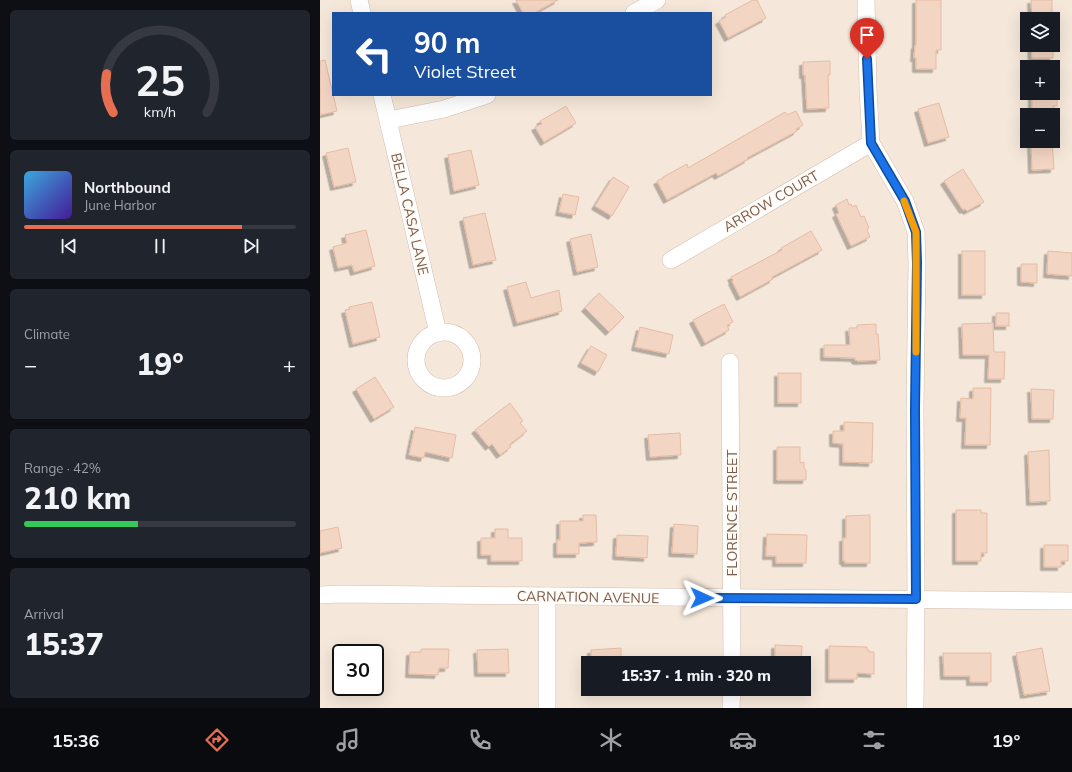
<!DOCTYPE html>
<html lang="en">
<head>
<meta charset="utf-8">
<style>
  body { margin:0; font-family:Mulish,sans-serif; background:#20242c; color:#f1f3f6; height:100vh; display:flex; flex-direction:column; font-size:15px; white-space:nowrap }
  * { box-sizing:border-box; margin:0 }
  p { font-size:13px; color:#9ea1a6 }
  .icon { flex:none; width:22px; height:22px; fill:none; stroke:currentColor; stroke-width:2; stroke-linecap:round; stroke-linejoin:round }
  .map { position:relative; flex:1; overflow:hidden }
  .side { display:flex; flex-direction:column; gap:10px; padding:10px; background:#0d0f14; width:320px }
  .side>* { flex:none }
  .banner { position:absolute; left:12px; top:12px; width:380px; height:84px; border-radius:0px; box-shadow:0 4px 16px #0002; background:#1a4fa0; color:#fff; overflow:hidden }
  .tools { position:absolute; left:700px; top:12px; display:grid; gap:8px }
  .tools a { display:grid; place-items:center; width:40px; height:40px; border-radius:0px; background:#171b24; box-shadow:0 4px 16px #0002; font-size:20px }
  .speed { position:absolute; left:12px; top:644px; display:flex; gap:8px; font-size:20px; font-weight:700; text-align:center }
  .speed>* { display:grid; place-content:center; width:52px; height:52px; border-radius:50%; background:#171b24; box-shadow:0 4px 16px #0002; line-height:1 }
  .speed .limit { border:2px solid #111; border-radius:6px; background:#fff; color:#111 }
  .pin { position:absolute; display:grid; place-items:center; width:34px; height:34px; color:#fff; margin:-41px -17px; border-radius:50% 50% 50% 0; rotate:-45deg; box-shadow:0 0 4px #0007 }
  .pin .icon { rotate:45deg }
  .me { position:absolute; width:44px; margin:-22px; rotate:91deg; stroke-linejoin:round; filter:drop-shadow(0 0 3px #0008) }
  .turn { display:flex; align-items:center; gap:14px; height:84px; padding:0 16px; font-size:18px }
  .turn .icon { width:52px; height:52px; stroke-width:2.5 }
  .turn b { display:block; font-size:28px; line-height:34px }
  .big { font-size:30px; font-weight:800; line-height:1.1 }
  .side .card { flex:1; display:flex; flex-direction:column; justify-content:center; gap:6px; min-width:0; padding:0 14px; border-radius:6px; background:#20242c }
  .side .dial { align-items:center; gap:0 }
  .dial svg { height:104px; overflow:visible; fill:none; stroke:#363941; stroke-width:7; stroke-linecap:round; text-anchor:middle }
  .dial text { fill:#f1f3f6; stroke:none }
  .song { display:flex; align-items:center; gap:12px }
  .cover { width:48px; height:48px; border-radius:6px; background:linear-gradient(135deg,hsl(200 70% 55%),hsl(260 70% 35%)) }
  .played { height:4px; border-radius:2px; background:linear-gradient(90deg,#e76f51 80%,#363941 80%) }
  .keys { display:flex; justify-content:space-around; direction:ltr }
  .heat { display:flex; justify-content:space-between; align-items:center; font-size:22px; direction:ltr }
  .charge { height:6px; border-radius:3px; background:linear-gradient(90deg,#34c759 42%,#363941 0) }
  .trip { position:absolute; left:261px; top:656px; width:230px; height:40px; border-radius:0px; background:#171b24; box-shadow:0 4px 16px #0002; font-weight:800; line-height:40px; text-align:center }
  .dock { display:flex; height:64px; justify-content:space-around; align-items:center; background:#090b0e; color:#9ea1a6 }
  .dock .icon { width:28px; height:28px }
  .dock .current { color:#e76f51 }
  .dock b { font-size:18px; color:#f1f3f6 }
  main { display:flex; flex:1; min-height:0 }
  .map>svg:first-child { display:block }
</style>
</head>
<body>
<main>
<section class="side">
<div class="card dial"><svg viewBox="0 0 100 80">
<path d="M14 69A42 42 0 1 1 86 69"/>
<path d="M14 69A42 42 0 0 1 9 39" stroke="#e76f51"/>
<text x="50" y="56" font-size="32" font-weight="700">25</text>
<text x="50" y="72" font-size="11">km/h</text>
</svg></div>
<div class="card">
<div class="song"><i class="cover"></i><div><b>Northbound</b><p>June Harbor</p></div></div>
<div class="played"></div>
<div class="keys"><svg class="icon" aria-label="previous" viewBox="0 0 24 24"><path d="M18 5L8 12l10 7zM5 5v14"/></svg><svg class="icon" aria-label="pause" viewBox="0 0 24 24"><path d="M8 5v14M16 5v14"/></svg><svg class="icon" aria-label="next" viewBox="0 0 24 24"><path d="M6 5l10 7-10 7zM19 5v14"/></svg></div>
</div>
<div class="card"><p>Climate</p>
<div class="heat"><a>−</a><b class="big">19°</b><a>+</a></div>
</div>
<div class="card"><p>Range · 42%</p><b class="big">210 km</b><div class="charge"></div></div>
<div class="card"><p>Arrival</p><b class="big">15:37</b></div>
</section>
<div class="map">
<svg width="752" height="708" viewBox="0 0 752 708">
  <defs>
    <filter id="shadow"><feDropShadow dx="-3.5" dy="3.5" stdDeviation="0" flood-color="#0004"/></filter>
  </defs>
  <rect width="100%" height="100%" fill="#fdf6ec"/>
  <path fill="#f5e8da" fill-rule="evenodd" d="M0,0H752V708H0ZM13,13H391V95H13ZM707,19H733V45H707ZM707,67H733V93H707ZM707,115H733V141H707ZM21,653H55V687H21ZM268,663H484V689H268Z"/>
  <g fill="#f3d5c3" stroke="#e6bba3" filter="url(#shadow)">
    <path d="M196,0H238L214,13H203Z"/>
    <path d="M433,0H437L446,18L408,38L399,21L406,17L405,15Z"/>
    <path d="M596,0H621V50H616V69H596V58H594L595,45H596Z"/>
    <path d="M711,0H732V19H712Z"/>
    <path d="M711,45H733V58H712Z"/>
    <path d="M5,60L17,111L0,115V61Z"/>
    <path d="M510,61V75H508L509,108L487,109L485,75H483V62Z"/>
    <path d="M712,93H737V106H733V113L712,114Z"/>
    <path d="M619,103L629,137L608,143L598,109Z"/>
    <path d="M246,106L256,123L224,142L215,127L222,124L220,121Z"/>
    <path d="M476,111L483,125L476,129L477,131L427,158L428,159L398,176L396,173L347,200L337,181L343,178V177L367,164L368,168L465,112L467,115Z"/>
    <path d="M711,141H732L734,169L712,170Z"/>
    <path d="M28,148L36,182L14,187L6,153Z"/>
    <path d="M151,150L159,185L134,191L128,155Z"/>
    <path d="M643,169L664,202L647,211L645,209L643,210L624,181Z"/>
    <path d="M293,177L309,187L292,216L275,206Z"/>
    <path d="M243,194L259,197L255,215L239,212Z"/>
    <path d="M527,199L529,205L531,204L532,207L536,205L541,217L544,216L549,228L547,230L550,237L531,246L516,214L519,213L516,205Z"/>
    <path d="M165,213L176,260L153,265L143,218Z"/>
    <path d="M46,230L55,266L34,272L32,265L18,268L13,247L27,243L25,235Z"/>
    <path d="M491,231L502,250L452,277L453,279L420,297L412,281L413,280L411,277L462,250L461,248Z"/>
    <path d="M271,234L278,267L257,272L250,239Z"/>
    <rect x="642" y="251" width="23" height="44"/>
    <path d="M728,251L752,253V276L727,274Z"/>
    <path d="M701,264H717V283L701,282Z"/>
    <path d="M206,282L211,298L239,290L242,311L197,323L187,287Z"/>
    <path d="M279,293L304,317L289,332L265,308Z"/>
    <path d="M52,302L60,337L33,344L25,310L30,309L29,307Z"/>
    <path d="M404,304L413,322L407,325L409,330L385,343L373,320Z"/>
    <rect x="676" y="313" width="13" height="13"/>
    <path d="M673,323L674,352H685L684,379H668L669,355H643L642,324Z"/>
    <path d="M556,324V334H558L560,360L538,361L535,360V358L504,357V345H530L529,328H537V325Z"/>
    <path d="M320,327L353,335L349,354L315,347Z"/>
    <path d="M271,346L287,355L278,372L261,363Z"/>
    <rect x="458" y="373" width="23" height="30"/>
    <path d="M55,377L74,407L54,419L36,389Z"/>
    <path d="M653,388H671L670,445H645L646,418H640L641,398L653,399Z"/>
    <path d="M711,389L734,390L733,419H712Z"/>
    <path d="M190,403L203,421L200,423L207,431L189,445L191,447L180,455L172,444L169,447L155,430Z"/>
    <path d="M524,422L553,423L552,463L523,462V444L513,443V431H524Z"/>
    <path d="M95,427L136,435L132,458L105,452L104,458L89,455Z"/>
    <path d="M360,433L361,455L330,457L328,435Z"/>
    <path d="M457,447H480V463L484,462V468L486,470V480H457Z"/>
    <path d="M729,450L730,501L710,502L708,452Z"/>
    <path d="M636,510H661V513H667V553H661V561H636Z"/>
    <path d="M263,515H276L277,542L259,543V554H237V540H240V521H263Z"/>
    <path d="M550,515V563H525V561H523V538H526V516Z"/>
    <path d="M354,524L378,526L377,554L352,553Z"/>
    <path d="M18,527L22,548L0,553V531Z"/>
    <path d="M175,529H188V538H202V561H171V555H161V538H175Z"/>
    <path d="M447,534L487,535L486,563H456V556H446Z"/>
    <path d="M297,535L328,536L327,558L296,556Z"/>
    <path d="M724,545H748V561H741V567H724Z"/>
    <path d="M455,645L482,646L481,663L455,662Z"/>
    <path d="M509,646L547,647V650H549V652H554V674L537,673V679H509Z"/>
    <path d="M301,648V663H271V650Z"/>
    <path d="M722,648L730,691L704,695L696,653Z"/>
    <path d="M101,649H129L128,668H119L118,675L89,674L90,652H101Z"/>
    <path d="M188,649L189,673H158L157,650Z"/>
    <path d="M623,653H671V682H650V676H624Z"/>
  </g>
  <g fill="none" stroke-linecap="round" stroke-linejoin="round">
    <defs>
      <g id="minor">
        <path d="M39,0L42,13"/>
        <path d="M546,0L548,89L551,143L585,201L596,232L597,263L595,409L596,599L595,708"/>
        <path d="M314,13L337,0"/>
        <path d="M62,95L118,333"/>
        <path d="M69,120L124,109L167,95"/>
        <path d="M351,260L551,143"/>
        <circle cx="124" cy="360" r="28"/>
        <path d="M410,362L412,663"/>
        <path d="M0,595L20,594L752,601"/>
        <path d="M227,708V596"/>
        <path d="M411,708L412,689"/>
      </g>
    </defs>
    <use href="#minor" stroke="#d1beb0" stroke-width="18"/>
    <use href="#minor" stroke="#fff" stroke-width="17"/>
  </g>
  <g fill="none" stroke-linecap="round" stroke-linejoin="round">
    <defs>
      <path id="route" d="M382,598L596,599L595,409L597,263L596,232L585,201L551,143L547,59"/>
    </defs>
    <use href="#route" stroke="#114b97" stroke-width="10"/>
    <use href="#route" stroke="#1a73e8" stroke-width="7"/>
    <path stroke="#f59e0b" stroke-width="7" d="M584,201L596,232V352"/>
  </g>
  <g text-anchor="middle" stroke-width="3" stroke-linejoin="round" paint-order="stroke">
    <g font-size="14" fill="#7a5c4d" stroke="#fffaf3">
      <text transform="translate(451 201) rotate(-30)" y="5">ARROW COURT</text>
      <text transform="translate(90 214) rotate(77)" y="5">BELLA CASA LANE</text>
      <text transform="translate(412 513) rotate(-90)" y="5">FLORENCE STREET</text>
      <text transform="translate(268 597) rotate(1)" y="5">CARNATION AVENUE</text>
    </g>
  </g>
</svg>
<div class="tools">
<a><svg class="icon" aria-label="layers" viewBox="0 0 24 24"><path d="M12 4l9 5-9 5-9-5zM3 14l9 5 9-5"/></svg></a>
<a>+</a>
<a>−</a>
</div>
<div class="speed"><div class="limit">30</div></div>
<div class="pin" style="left:547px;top:59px;background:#d93025"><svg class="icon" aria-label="arrive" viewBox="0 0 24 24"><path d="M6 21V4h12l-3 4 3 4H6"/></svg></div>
<svg class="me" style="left:382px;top:598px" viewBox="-20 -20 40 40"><path d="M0-17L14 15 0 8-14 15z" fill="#1a73e8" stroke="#fff" stroke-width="4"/></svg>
<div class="trip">15:37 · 1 min · 320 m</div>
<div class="banner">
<div class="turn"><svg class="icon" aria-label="left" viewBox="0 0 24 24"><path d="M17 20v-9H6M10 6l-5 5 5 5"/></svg><div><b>90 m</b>Violet Street</div></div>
</div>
</div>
</main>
<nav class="dock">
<b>15:36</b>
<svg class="icon current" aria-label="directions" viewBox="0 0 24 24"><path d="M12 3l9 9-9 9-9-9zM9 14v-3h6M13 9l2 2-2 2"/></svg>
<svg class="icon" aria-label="music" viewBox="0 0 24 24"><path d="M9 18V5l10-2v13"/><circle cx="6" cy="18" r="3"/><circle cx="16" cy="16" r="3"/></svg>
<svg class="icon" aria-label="phone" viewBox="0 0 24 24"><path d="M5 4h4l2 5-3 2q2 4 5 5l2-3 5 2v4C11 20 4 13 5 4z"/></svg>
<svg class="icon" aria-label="climate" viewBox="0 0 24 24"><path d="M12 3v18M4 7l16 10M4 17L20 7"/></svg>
<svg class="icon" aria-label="car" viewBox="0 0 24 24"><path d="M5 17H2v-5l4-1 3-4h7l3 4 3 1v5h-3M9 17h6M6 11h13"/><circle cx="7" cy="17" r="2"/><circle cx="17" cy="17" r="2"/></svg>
<svg class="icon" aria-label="filters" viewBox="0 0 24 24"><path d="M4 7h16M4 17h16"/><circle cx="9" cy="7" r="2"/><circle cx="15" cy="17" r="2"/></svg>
<b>19°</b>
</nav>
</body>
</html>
